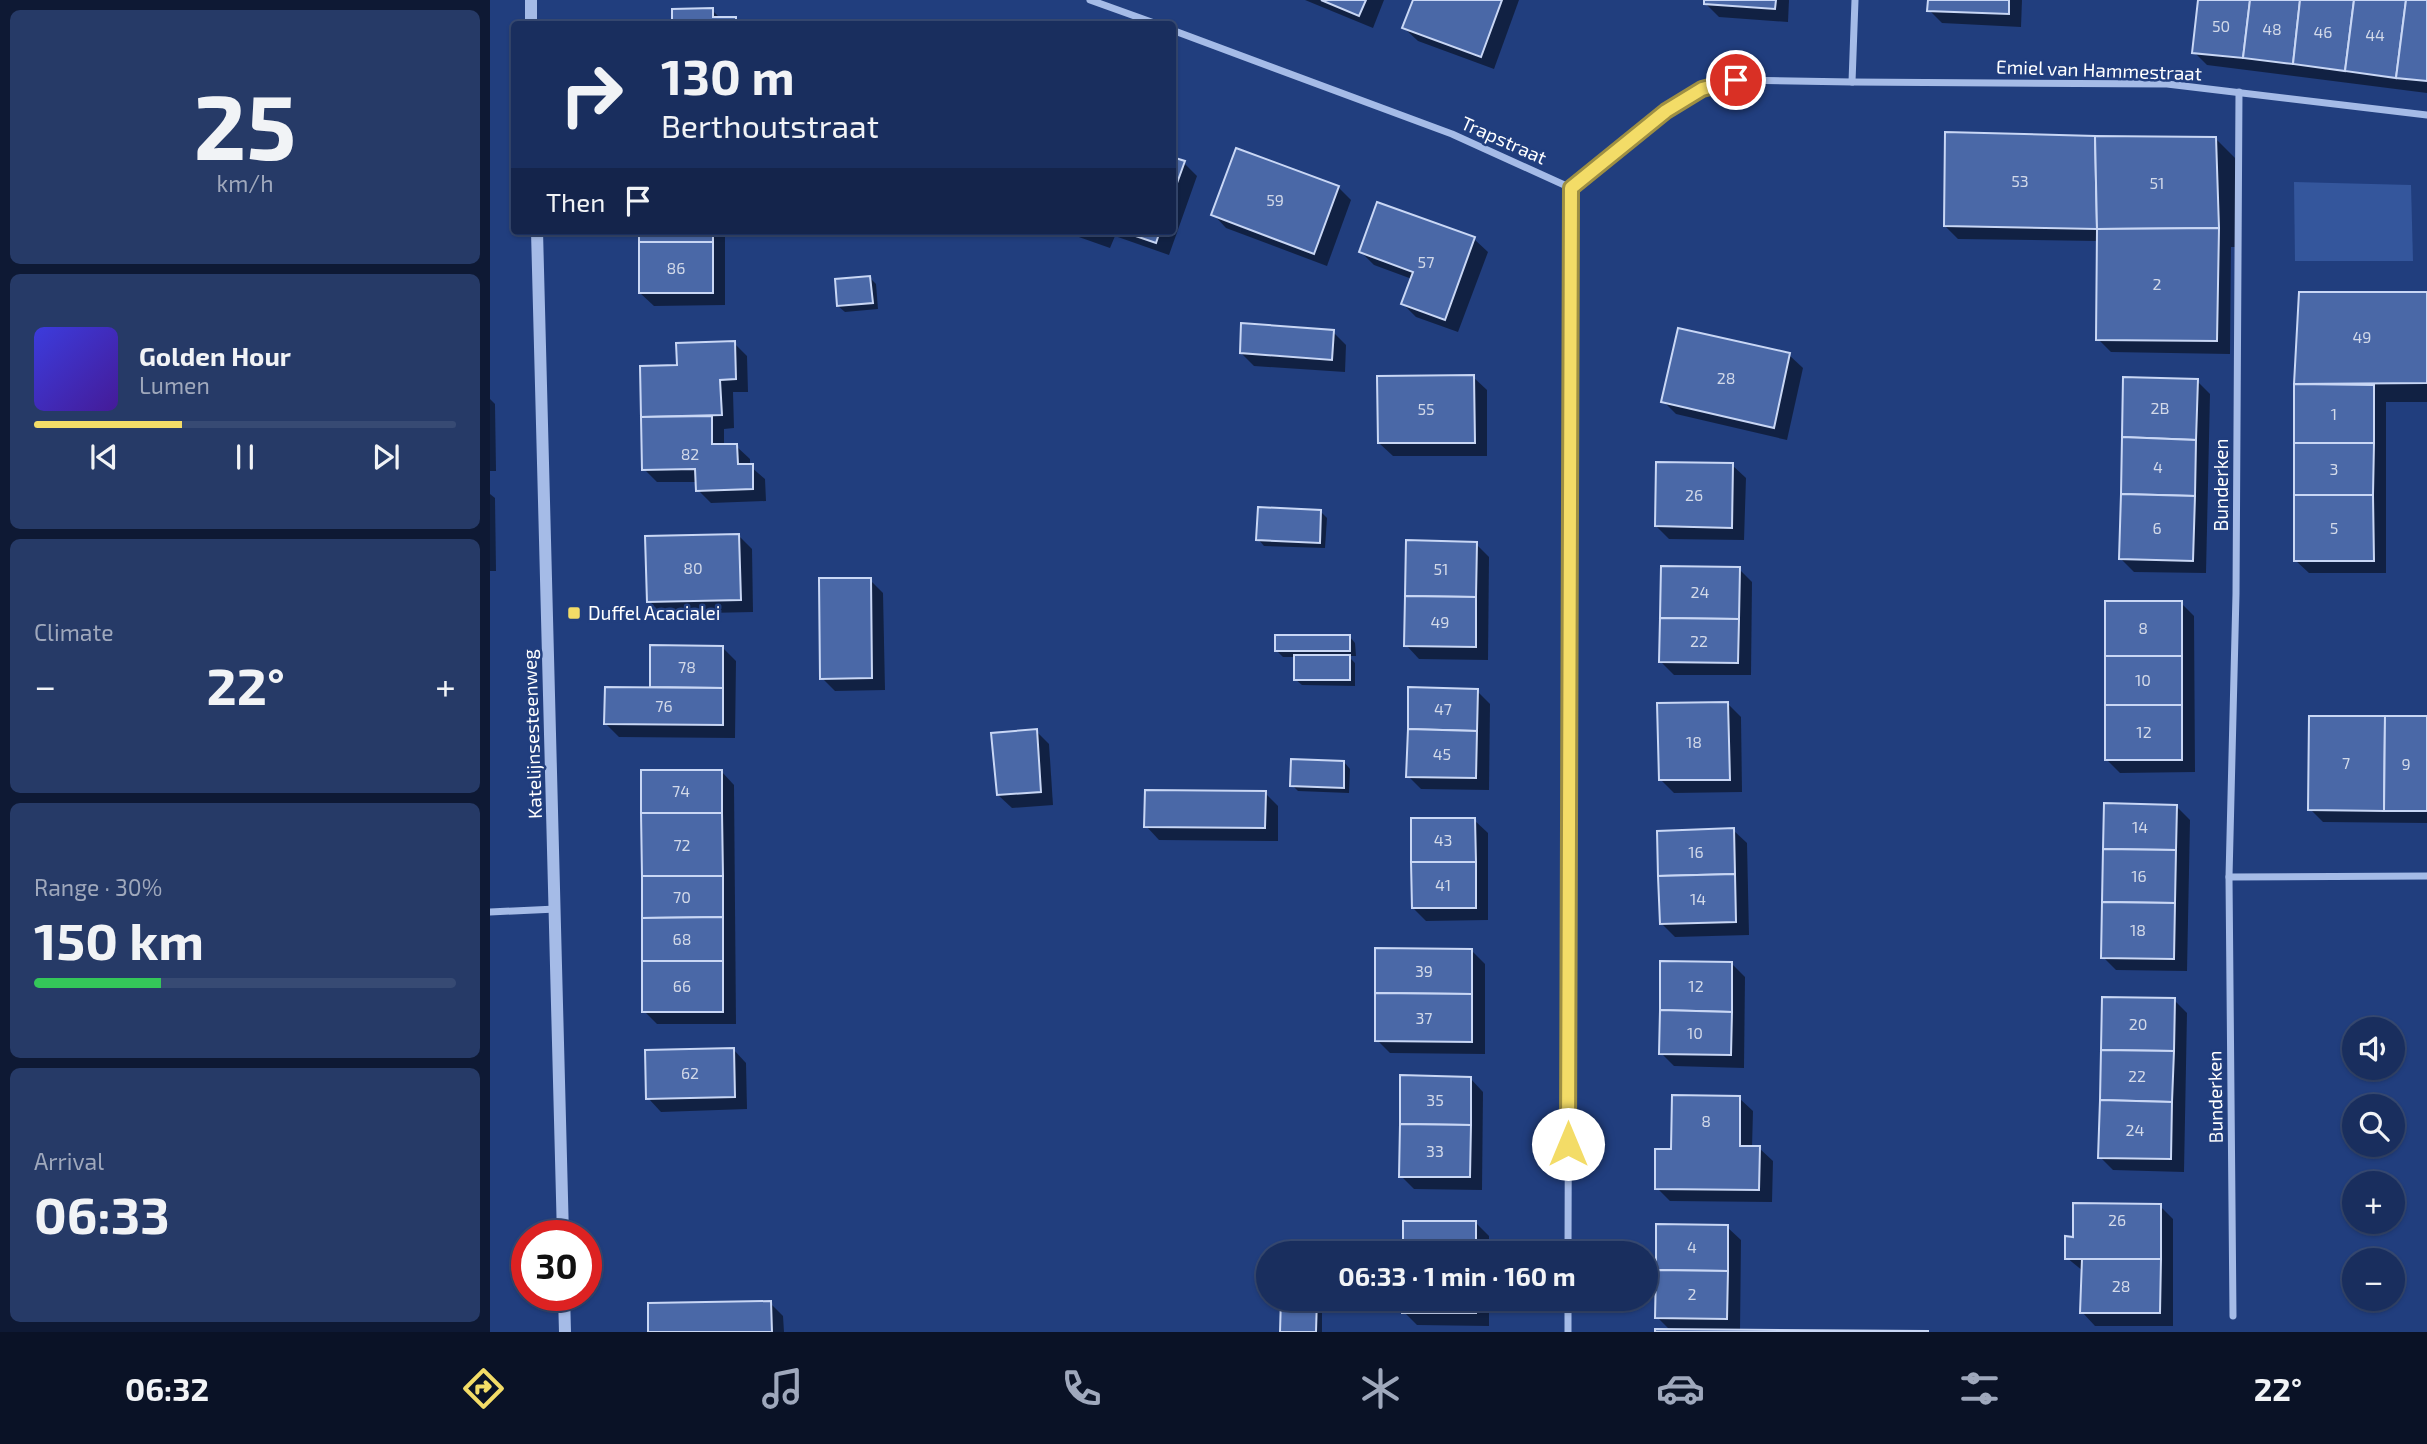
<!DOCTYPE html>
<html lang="en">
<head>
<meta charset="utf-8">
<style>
  body { margin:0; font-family:"Exo 2",sans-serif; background:#263a67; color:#f1f3f6; height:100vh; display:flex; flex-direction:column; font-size:26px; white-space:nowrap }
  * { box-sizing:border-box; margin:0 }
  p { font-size:23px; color:#9fa8bc }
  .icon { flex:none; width:38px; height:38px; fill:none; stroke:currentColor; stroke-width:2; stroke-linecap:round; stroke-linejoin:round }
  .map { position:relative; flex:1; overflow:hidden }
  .side { display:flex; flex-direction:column; gap:10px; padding:10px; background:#0e1934; width:490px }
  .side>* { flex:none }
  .banner { position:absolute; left:21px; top:21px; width:665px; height:214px; border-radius:7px; box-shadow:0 2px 5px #0004,0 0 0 2px #374a73; background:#192e5e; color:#f1f3f6; overflow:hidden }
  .buttons { position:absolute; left:1852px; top:1017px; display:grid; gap:14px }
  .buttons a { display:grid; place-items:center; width:63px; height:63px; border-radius:50%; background:#192e5e; box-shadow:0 2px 5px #0004,0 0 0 2px #374a73; font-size:35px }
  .speed { position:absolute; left:21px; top:1220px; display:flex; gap:14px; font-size:35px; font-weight:700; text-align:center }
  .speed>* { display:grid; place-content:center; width:91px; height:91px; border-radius:50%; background:#192e5e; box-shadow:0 2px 5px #0004,0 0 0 2px #374a73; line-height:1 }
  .speed .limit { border:10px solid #d22; background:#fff; color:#111 }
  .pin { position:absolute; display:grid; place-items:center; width:60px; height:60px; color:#fff; margin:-30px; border:4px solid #fff; border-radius:50%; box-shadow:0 2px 7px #0007 }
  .me { position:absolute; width:77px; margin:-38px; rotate:0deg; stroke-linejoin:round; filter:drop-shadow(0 0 5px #0008) }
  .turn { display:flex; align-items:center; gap:24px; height:147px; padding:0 35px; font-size:32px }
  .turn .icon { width:91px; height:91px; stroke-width:2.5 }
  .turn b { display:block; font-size:49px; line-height:60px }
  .then { display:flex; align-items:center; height:66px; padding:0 35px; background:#0003; gap:14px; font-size:26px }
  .big { font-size:52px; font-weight:700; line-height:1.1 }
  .side .tile { flex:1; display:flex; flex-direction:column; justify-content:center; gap:10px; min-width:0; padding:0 24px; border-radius:10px; background:#263a67 }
  .side .dial { align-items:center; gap:0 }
  .dial b { font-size:91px; line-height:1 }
  .song { display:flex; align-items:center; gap:21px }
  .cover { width:84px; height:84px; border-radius:10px; background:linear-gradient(135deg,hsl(240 70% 55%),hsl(260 70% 35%)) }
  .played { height:7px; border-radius:4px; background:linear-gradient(90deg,#f3dc67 35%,#374a73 35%) }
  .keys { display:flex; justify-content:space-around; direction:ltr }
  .heat { display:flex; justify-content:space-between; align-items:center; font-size:38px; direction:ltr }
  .charge { height:10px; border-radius:5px; background:linear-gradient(90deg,#34c759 30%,#374a73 0) }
  .trip { position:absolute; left:766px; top:1241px; width:402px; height:70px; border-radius:35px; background:#192e5e; box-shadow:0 2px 5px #0004,0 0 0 2px #374a73; font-weight:700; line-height:70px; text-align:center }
  .tabs { display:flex; height:112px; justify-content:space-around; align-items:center; background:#0a1226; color:#9fa8bc }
  .tabs .icon { width:49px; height:49px }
  .tabs .current { color:#f3dc67 }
  .tabs b { font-size:32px; color:#f1f3f6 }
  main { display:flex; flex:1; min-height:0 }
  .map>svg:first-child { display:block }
</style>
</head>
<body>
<main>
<section class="side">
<div class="tile dial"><b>25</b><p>km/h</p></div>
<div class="tile">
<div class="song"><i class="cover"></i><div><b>Golden Hour</b><p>Lumen</p></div></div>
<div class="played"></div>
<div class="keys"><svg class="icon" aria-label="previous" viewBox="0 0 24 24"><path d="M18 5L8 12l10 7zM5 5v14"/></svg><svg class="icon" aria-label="pause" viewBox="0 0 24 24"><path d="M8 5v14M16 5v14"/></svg><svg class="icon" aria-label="next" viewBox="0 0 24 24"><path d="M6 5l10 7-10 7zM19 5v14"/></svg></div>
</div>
<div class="tile"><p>Climate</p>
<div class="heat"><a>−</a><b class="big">22°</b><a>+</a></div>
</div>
<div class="tile"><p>Range · 30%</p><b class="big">150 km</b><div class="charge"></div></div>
<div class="tile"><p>Arrival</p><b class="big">06:33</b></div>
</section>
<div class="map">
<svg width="1937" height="1332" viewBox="0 0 1937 1332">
  <rect width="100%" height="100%" fill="#213e7e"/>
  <path fill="#34569c" d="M1804,182L1921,185L1923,261H1805Z"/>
  <g fill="#0007">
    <path d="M815,0H894L883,28Z"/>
    <path d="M925,0H1029L1004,69L928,41L914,28Z"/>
    <path d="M1216,0H1299L1298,22L1229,17L1216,4Z"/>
    <path d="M1440,0H1532L1531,27L1452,23L1439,10Z"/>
    <path d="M1710,0H1937V93L1717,65L1704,52Z"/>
    <path d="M222,10L231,19L245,18L251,24H159L184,23Z"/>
    <path d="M1726,139L1745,158L1747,247H1741L1740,354L1621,352L1608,339L1609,241L1468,239L1455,226Z"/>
    <path d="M682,159L694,163L707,176L679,255L625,236L620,248L586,236L581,231H682Z"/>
    <path d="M848,187L861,200L837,266L736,228L723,214Z"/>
    <path d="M888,204L984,239L998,252L968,332L926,317L913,304L922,279L884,265L871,252Z"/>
    <path d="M150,231H235V305L164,306L150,293Z"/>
    <path d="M380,278L386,284L388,309L355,312L348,306Z"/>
    <path d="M1810,293L1937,294V402H1896V573H1819L1805,560L1806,385Z"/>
    <path d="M843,332L856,345L855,372L764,366L751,353Z"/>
    <path d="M244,343L257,356L258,392H243L244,428L234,429V445L246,446L260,459V466L275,479L276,501L221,503L208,490V482H167L154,469L152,368L188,367Z"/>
    <path d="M1299,355L1313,368L1297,440L1186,414L1173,401Z"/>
    <path d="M983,377L997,390V456H903L889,443Z"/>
    <path d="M1707,381L1720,394L1716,573L1644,572L1631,559Z"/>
    <path d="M0,399L5,404L6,471H0Z"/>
    <path d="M1242,465L1256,478L1254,540L1179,539L1166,526Z"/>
    <path d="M0,494L5,498L6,571H0Z"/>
    <path d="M831,512L837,518L835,548L774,546L768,539Z"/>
    <path d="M249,536L262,549L263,612L172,614L159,601Z"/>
    <path d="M986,544L999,557L998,660L929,659L916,645Z"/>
    <path d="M1249,569L1262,582L1261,675H1184L1171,662Z"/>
    <path d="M380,580L393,593L395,690L345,691L332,678Z"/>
    <path d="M1691,603L1704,616L1705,772L1630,773L1617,760Z"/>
    <path d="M859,636L865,643L866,656H858L865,663V686L812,685L805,679V657H793L787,651Z"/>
    <path d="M162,647L233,648L246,661L245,738L129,737L116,724L162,689Z"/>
    <path d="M987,691L1000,704L999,790L931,789L918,776Z"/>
    <path d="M1238,704L1251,717L1252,792L1184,793L1171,780Z"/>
    <path d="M1937,718V823L1833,822L1820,809Z"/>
    <path d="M546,731L559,744L563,805L522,808L508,795Z"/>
    <path d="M854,762L860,769L859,793L808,791L802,785Z"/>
    <path d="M231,771L244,785L246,1024H167L154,1011Z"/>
    <path d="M775,793L788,806V841L669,840L656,826Z"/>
    <path d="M1686,806L1700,820L1697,971L1626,970L1613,957Z"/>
    <path d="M984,820L998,833V920L936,921L923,908Z"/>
    <path d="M1243,830L1257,843L1259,935L1185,937L1172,924Z"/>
    <path d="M982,951L995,964V1054L900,1053L887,1040Z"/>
    <path d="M1242,964L1255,977L1254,1068L1184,1066L1171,1053Z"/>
    <path d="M1684,1000L1697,1013L1694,1172L1623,1170L1610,1157Z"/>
    <path d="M243,1049L256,1063L257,1109L171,1112L158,1098Z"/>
    <path d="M980,1078L993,1092L992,1190L924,1189L911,1176Z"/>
    <path d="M1249,1098L1263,1111L1262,1148H1269L1283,1161L1282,1202L1180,1201L1167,1188L1182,1151Z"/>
    <path d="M1670,1206L1683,1219V1326H1605L1592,1312L1593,1271L1577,1258L1585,1239Z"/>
    <path d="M986,1223L999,1236V1253H914Z"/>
    <path d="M1237,1227L1251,1240L1250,1332H1327H1167L1181,1331L1167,1317Z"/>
    <path d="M827,1298L832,1304V1332H792Z"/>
    <path d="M914,1298H999V1326L927,1325L914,1312Z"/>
    <path d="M280,1303L293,1316L294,1332H160Z"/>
  </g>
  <g fill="#4a68a7" stroke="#c9d7f5" stroke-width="2">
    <path d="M831,0H876L869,16Z"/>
    <path d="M923,0H1012L991,57L912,28Z"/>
    <path d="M1214,0H1286L1285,9L1214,4Z"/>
    <path d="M1438,0H1519V14L1437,11Z"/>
    <path d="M1708,0H1760L1753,58L1702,53Z"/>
    <path d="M1760,0H1810L1803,64L1753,58Z"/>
    <path d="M1810,0H1864L1855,71L1803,64Z"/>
    <path d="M1864,0H1916L1906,78L1855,71Z"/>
    <path d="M1916,0H1937V81L1906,78Z"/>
    <path d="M223,8V17H246V24H157V22L182,21V9Z"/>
    <path d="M1455,132L1605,136L1607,229L1454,226Z"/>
    <path d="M1605,136L1726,137L1729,228L1607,229Z"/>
    <path d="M746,148L849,186L824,254L721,215Z"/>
    <path d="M682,157L695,161L682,197Z"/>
    <path d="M887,202L985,237L955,320L911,304L923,272L869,252Z"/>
    <path d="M1729,228L1727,341L1606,340L1607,229Z"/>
    <rect x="149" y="231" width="74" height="11"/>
    <path d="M631,231H670L666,243Z"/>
    <rect x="149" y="242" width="74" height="51"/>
    <path d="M380,276L383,303L347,306L345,279Z"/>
    <path d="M1809,292H1937V383L1804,384Z"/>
    <path d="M751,323L844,330L842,360L750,353Z"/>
    <path d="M1188,328L1300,353L1284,428L1171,402Z"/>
    <path d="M245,341L246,379L230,380L232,415L151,417L150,366L187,365L186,343Z"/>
    <path d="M984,375L985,443H888L887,376Z"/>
    <path d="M1633,377L1708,379L1706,440L1632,437Z"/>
    <path d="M1804,384L1884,385V443H1804Z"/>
    <path d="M222,416V444H247L248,464H263V489L206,491L205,469L152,470L151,417Z"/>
    <path d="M1632,437L1706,440L1705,496L1631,494Z"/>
    <path d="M1804,443H1884L1883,495H1804Z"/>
    <path d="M1166,462L1243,463L1242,528L1165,526Z"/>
    <path d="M1631,494L1705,496L1703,561L1629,559Z"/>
    <path d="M1804,495H1883L1884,561H1804Z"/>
    <path d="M768,507L831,510L830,543L766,540Z"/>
    <path d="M249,534L251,600L157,602L155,536Z"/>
    <path d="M916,540L987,542L986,597L915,596Z"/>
    <path d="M1171,566L1250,567L1249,619L1170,618Z"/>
    <path d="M329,578H381L382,678L330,679Z"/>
    <path d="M915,596L986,597V647L914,646Z"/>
    <rect x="1615" y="601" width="77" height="55"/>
    <path d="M1170,618L1249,619L1248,663L1169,662Z"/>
    <rect x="785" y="635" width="75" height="16"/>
    <path d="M160,645L233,646V688L160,687Z"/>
    <rect x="804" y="655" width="56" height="25"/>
    <rect x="1615" y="656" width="77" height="49"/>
    <path d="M115,687L233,688V725L114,724Z"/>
    <path d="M918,687L988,689L987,731L918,729Z"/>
    <path d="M1238,702L1240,780H1169L1167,703Z"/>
    <rect x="1615" y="705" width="77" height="55"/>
    <path d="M1819,716H1895L1894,811L1818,810Z"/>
    <path d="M1895,716H1937V811H1894Z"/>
    <path d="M547,729L551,792L507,795L501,733Z"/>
    <path d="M918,729L987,731L986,778L916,777Z"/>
    <path d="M801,759L854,761V788L800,786Z"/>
    <rect x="151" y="770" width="81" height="43"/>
    <path d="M655,790L776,791L775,828L654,827Z"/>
    <path d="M1614,803L1687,805L1686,850L1613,849Z"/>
    <path d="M151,813H232L233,876H152Z"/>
    <path d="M921,818H985L986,862H921Z"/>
    <path d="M1244,828L1245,874L1168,876L1167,831Z"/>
    <path d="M1613,849L1686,850L1685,903L1612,902Z"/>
    <path d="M921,862H986V908H922Z"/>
    <path d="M1245,874L1246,922L1170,924L1168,876Z"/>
    <path d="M152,876H233V917L152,918Z"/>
    <path d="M1612,902L1685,903L1684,959L1611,958Z"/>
    <path d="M233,917V961H152V918Z"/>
    <path d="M885,948L982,949V994L885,993Z"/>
    <rect x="152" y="961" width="81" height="51"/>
    <path d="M1170,961L1242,962V1012L1170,1010Z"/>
    <path d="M885,993L982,994V1042L885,1041Z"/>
    <path d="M1612,997L1685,998L1684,1051L1611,1050Z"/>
    <path d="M1170,1010L1242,1012L1241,1055L1169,1054Z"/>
    <path d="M244,1048L245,1097L156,1099L155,1050Z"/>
    <path d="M1611,1050L1684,1051L1682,1102L1610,1100Z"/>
    <path d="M910,1075L981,1077V1125L910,1124Z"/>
    <path d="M1182,1095L1250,1096V1146H1270L1269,1190L1165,1189V1149H1181Z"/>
    <path d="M1610,1100L1682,1102L1681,1159L1608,1158Z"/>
    <path d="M910,1124L981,1125L980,1177H909Z"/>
    <path d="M1583,1203L1671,1204V1259H1575V1236L1583,1237Z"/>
    <rect x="913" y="1221" width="73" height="32"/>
    <path d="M1166,1224L1238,1225V1271L1166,1270Z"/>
    <path d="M1592,1259H1671L1670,1313H1590Z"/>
    <path d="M1166,1270L1238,1271L1237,1319L1165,1318Z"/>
    <path d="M791,1298H827L826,1332H790Z"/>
    <rect x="912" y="1298" width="74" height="15"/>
    <path d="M281,1301L282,1332H158V1303Z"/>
    <path d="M1165,1329L1438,1331V1332H1165Z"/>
  </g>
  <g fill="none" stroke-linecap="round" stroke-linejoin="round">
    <g stroke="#a5bbe7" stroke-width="7">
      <path d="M600,0L667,24"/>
      <path d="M682,30L962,134L1081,188"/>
      <path d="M1362,82L1677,84L1937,115"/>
      <path d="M1081,188L1176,111L1212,89L1246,80L1362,82L1365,0"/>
      <path d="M1739,877L1937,876"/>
      <path d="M0,912L66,909"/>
      <path d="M1078,1253L1081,188"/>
      <path d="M1743,1316L1739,877L1746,594L1749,92"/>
      <path d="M1078,1332V1298"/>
    </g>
    <g stroke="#a5bbe7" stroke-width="12">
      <path d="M41,0V24"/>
      <path d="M47,231L73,1236"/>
      <path d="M74,1295L75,1332"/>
    </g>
  </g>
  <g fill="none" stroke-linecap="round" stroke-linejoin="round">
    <defs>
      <path id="route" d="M1078,1144L1081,188L1176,111L1212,89L1246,80"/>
    </defs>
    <use href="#route" stroke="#9e8f43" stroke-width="18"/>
    <use href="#route" stroke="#f3dc67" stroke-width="12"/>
  </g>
  <rect fill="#f3dc67" stroke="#213e7e" stroke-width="2.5" x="77" y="606" width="14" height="14" rx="3.5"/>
  <g text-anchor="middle" stroke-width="5" stroke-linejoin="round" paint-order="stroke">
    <g font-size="16" fill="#d2d9e9">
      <text x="1731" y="32">50</text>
      <text x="1782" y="35">48</text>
      <text x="1833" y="38">46</text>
      <text x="1885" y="41">44</text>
      <text x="1530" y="187">53</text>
      <text x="1667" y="189">51</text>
      <text x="785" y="206">59</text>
      <text x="936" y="268">57</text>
      <text x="186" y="274">86</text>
      <text x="1667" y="290">2</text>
      <text x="1872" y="343">49</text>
      <text x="1236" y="384">28</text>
      <text x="1670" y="414">2B</text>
      <text x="936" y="415">55</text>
      <text x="1844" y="420">1</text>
      <text x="200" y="460">82</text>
      <text x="1668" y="473">4</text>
      <text x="1844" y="475">3</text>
      <text x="1204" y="501">26</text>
      <text x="1667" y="534">6</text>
      <text x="1844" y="534">5</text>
      <text x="203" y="574">80</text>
      <text x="951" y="575">51</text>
      <text x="1210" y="598">24</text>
      <text x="950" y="628">49</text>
      <text x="1653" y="634">8</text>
      <text x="1209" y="647">22</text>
      <text x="197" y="673">78</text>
      <text x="1653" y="686">10</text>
      <text x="174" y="712">76</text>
      <text x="953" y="715">47</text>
      <text x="1654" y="738">12</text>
      <text x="1204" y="748">18</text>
      <text x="952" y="760">45</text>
      <text x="1856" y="769">7</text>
      <text x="1916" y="770">9</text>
      <text x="191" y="797">74</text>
      <text x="1650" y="833">14</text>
      <text x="953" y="846">43</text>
      <text x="192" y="851">72</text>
      <text x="1206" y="858">16</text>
      <text x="1649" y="882">16</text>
      <text x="953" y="891">41</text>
      <text x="192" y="903">70</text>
      <text x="1208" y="905">14</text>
      <text x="1648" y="936">18</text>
      <text x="192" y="945">68</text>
      <text x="934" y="977">39</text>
      <text x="192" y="992">66</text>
      <text x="1206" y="992">12</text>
      <text x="934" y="1024">37</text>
      <text x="1648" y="1030">20</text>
      <text x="1205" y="1039">10</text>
      <text x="200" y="1079">62</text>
      <text x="1647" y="1082">22</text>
      <text x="945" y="1106">35</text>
      <text x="1216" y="1127">8</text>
      <text x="1645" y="1136">24</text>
      <text x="945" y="1157">33</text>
      <text x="1627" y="1226">26</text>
      <text x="1202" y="1253">4</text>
      <text x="1631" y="1292">28</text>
      <text x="1202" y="1300">2</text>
    </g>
    <g font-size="19" fill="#fff" stroke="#213e7e">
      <text transform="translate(1609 70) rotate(2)" y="7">Emiel van Hammestraat</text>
      <text transform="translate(1014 140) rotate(24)" y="7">Trapstraat</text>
      <text transform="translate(1731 485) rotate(-90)" y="7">Bunderken</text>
      <text transform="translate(42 734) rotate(-92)" y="7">Katelijnsesteenweg</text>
      <text transform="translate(1725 1097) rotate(-91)" y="7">Bunderken</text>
    </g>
    <g font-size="19" fill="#fff" stroke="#213e7e" text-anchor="start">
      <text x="98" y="620">Duffel Acacialei</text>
    </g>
  </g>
</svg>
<div class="buttons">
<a><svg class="icon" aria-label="sound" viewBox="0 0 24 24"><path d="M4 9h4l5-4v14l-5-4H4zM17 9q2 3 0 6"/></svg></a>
<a><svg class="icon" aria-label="search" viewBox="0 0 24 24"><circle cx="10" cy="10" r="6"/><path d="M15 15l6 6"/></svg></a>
<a>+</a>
<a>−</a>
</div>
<div class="speed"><div class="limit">30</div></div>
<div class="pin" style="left:1246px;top:80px;background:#d93025"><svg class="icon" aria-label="arrive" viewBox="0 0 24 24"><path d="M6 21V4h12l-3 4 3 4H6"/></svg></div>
<svg class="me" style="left:1078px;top:1144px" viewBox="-20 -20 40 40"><circle r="19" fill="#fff"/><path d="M0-13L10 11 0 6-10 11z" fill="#f3dc67"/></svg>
<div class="trip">06:33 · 1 min · 160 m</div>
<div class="banner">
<div class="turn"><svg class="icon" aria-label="right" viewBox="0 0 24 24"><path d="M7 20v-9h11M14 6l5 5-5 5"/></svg><div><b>130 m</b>Berthoutstraat</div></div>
<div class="then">Then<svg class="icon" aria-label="arrive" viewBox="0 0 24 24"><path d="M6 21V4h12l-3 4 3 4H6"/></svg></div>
</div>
</div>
</main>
<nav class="tabs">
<b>06:32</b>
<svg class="icon current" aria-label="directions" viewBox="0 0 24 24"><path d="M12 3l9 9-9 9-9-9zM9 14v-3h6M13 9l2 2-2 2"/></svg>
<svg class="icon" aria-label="music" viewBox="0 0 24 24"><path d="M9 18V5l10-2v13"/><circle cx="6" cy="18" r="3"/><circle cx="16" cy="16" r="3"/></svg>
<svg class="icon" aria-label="phone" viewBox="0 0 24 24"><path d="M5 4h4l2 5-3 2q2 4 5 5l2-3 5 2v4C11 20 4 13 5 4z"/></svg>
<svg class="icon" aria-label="climate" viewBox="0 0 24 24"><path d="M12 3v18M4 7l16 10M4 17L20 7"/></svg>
<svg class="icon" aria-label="car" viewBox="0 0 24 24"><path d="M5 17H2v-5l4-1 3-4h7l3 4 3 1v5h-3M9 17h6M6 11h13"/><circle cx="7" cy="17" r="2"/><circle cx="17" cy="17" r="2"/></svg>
<svg class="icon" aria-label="filters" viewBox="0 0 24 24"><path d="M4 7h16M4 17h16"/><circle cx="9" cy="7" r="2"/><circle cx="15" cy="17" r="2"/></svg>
<b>22°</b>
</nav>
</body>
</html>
